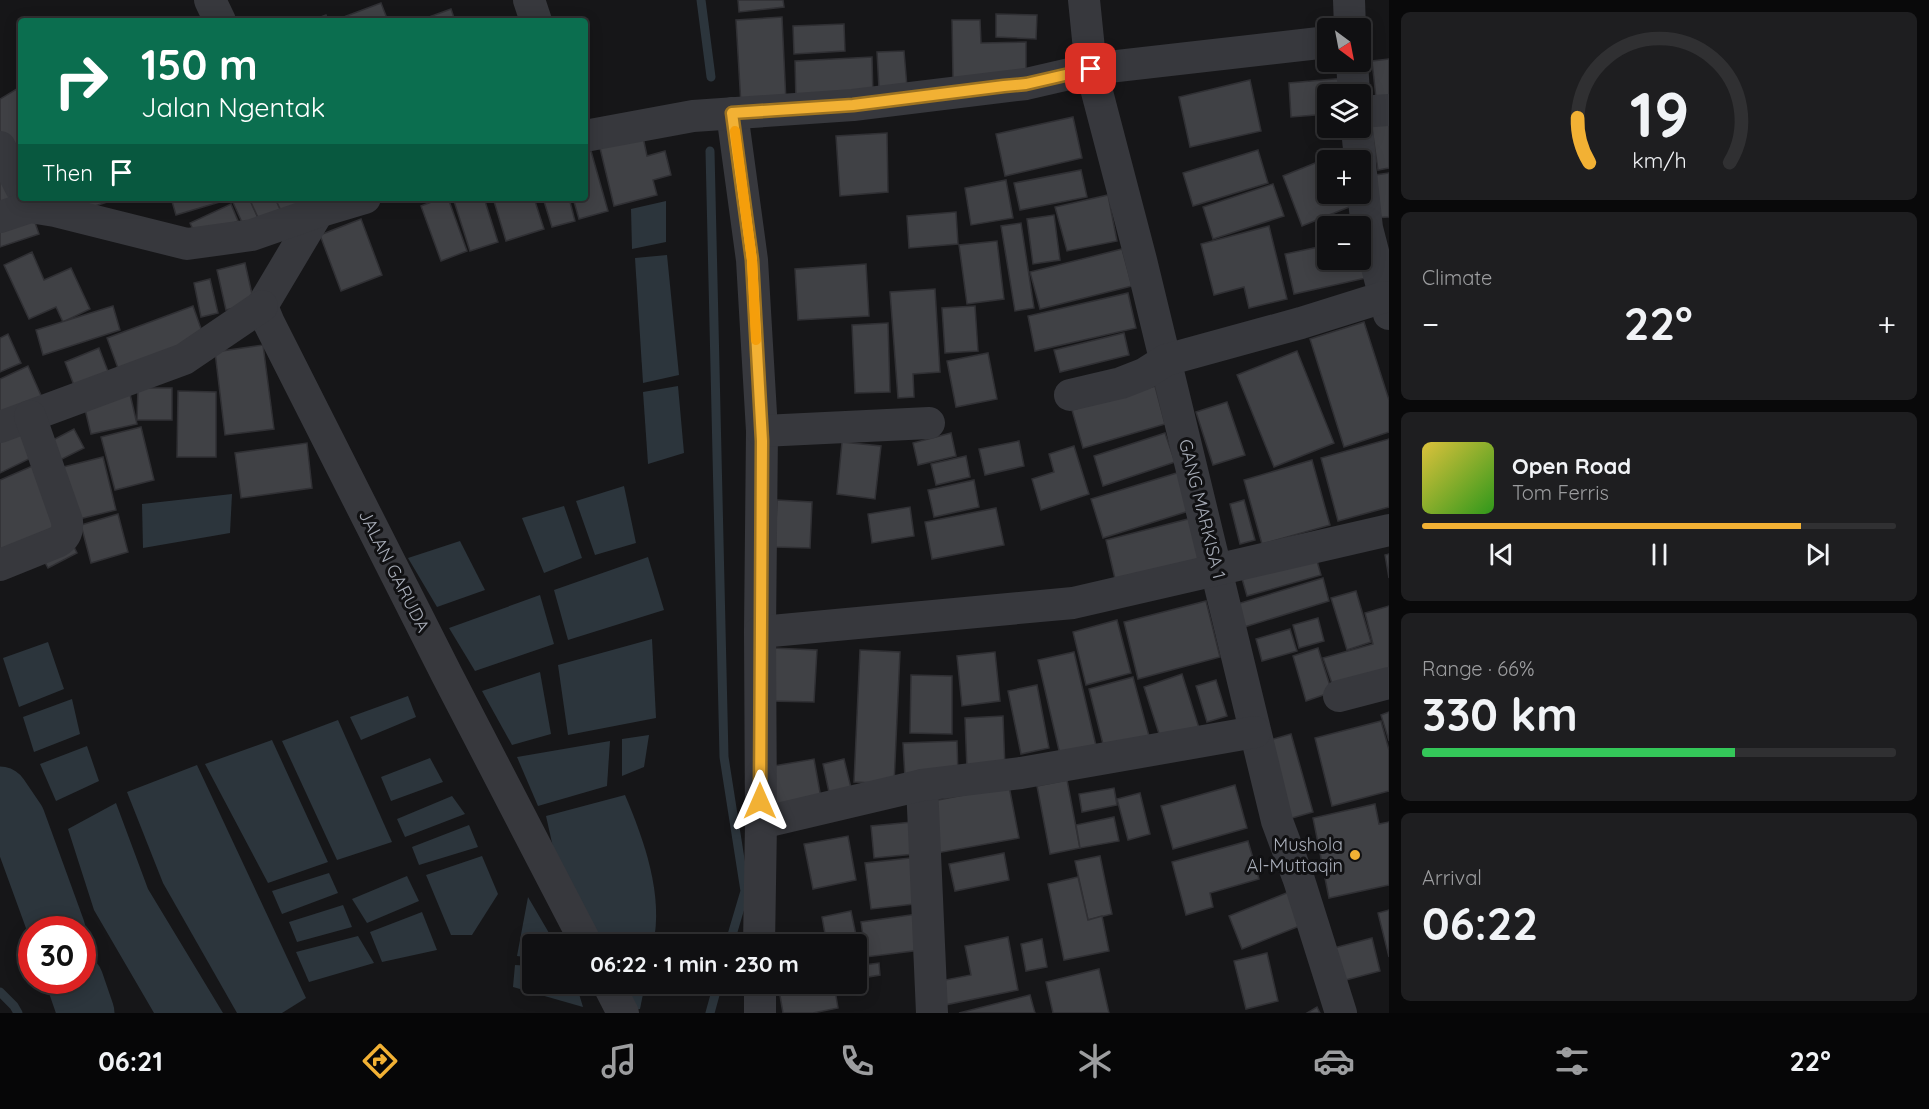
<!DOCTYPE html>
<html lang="en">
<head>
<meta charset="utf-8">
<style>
  body { margin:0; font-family:Quicksand,sans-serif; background:#1e1e20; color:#f1f3f6; height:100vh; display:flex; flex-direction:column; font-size:22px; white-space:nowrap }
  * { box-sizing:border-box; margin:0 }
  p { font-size:20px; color:#9c9d9f }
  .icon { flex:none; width:33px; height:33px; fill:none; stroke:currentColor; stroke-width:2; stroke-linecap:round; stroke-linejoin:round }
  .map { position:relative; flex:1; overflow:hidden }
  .sheet { display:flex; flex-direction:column; gap:12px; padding:12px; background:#09090a; width:540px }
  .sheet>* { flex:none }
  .banner { position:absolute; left:18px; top:18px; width:570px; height:183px; border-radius:6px; box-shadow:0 3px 15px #0003,0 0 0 2px #303032; background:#0b6e4f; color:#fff; overflow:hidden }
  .needle { width:39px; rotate:148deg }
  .tools { position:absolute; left:1317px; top:18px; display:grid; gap:12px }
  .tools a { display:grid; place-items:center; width:54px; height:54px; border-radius:6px; background:#101012; box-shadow:0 3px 15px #0003,0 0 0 2px #303032; font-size:30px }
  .speed { position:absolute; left:18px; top:916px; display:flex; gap:12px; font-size:30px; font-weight:700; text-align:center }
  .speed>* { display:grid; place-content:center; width:78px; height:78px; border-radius:50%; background:#101012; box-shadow:0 3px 15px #0003,0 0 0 2px #303032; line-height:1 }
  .speed .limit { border:9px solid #d22; background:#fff; color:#111 }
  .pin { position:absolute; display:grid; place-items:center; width:51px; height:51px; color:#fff; margin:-26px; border-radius:12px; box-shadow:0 3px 9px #0006 }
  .me { position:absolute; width:66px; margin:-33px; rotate:0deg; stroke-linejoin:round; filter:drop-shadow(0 0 4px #0008) }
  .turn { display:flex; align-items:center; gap:21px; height:126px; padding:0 24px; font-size:27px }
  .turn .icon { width:78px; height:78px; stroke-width:2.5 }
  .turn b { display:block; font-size:42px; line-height:51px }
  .then { display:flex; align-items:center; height:57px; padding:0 24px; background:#0003; gap:12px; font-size:22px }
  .big { font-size:45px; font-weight:700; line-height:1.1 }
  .sheet .tile { flex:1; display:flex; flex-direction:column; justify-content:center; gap:9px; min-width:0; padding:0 21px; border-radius:9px; background:#1e1e20 }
  .sheet .dial { align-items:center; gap:0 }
  .dial svg { height:156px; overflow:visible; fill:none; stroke:#303032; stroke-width:7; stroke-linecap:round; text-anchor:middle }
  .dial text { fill:#f1f3f6; stroke:none }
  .song { display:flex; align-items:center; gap:18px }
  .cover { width:72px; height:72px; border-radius:9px; background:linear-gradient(135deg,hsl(50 70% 55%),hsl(110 70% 35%)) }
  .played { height:6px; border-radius:3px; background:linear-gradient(90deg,#f2b134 80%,#303032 80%) }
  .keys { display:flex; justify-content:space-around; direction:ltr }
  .heat { display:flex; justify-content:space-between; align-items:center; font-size:33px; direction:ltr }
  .charge { height:9px; border-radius:4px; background:linear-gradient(90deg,#34c759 66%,#303032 0) }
  .trip { position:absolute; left:522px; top:934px; width:345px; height:60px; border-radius:6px; background:#101012; box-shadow:0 3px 15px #0003,0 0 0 2px #303032; font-weight:700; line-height:60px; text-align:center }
  .menu { display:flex; height:96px; justify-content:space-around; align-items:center; background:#060607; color:#9c9d9f }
  .menu .icon { width:42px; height:42px }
  .menu .on { color:#f2b134 }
  .menu b { font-size:27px; color:#f1f3f6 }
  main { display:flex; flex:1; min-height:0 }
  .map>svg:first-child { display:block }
</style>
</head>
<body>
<main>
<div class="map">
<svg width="1389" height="1013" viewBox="0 0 1389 1013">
  <rect width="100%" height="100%" fill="#161618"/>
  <g fill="#2c353c">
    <path d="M666,201V242L632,249L631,209Z"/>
    <path d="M667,255L679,375L643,383L635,258Z"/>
    <path d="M678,386L684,453L648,464L643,392Z"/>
    <path d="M624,486L636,543L595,555L576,501Z"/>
    <path d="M232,494L230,533L143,548L142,504Z"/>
    <path d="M564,506L582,558L544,573L522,518Z"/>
    <path d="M460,541L485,590L437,607L408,558Z"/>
    <path d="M648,557L664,610L568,640L554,590Z"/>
    <path d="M540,595L554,644L475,671L449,628Z"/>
    <path d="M652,639L656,718L568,735L558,665Z"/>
    <path d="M48,642L64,689L19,707L3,658Z"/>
    <path d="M540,672L551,734L512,745L482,691Z"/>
    <path d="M408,696L416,717L361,740L350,717Z"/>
    <path d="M72,699L80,734L34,752L23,717Z"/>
    <path d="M338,720L392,842L337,860L282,741Z"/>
    <path d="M649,735L644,767L622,776V739Z"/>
    <path d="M272,740L328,862L268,883L205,764Z"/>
    <path d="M610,741L607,786L538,806L517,757Z"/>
    <path d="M87,746L99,781L56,801L40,764Z"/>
    <path d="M430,758L443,782L391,801L381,777Z"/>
    <path d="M197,765L306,998L282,1013H237L163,883L127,792Z"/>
    <path d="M625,795C644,840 664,895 653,945H595L559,874L546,816Z"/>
    <path d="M452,796L465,814L405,837L397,819Z"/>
    <path d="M116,803L148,889L223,1013H154L94,910L68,829Z"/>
    <path d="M469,825L478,847L419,865L412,847Z"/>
    <path d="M482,856L498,894L472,935H451L426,875Z"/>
    <path d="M329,873L338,893L282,914L272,891Z"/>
    <path d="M407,876L419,901L367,923L352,899Z"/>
    <path d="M528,897L556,945H532V958L517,956Z"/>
    <path d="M343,905L352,927L297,942L289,922Z"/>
    <path d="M422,912L437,950L382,962L370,932Z"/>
    <path d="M358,936L374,963L309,982L296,952Z"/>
    <path d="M515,965L532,966V984H576L583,1007L513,987Z"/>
    <path d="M616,984H645L640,1009H629Z"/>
  </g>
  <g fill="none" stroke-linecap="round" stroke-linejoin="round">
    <g stroke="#2c353c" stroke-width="9">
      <path d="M701,0L711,77"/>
      <path d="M710,151L724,757L745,891L729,945"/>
      <path d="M0,992L14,1006L18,1013"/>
      <path d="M710,1013L718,984"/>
    </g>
    <g stroke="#2c353c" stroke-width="57">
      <path d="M0,795L17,820L57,930"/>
      <path d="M75,981L86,1013"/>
    </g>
  </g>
  <g fill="#404145" stroke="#303034" stroke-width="1.5">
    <path d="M738,0H783L784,7L739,12Z"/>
    <path d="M381,3L388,21H333Z"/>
    <path d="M451,9L455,21H418Z"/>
    <path d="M996,14L1037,15L1036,39L996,37Z"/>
    <path d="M326,15L328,21H310Z"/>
    <path d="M782,17L786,102L741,105L736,20Z"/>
    <path d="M952,20H980L981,43L1026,42V77L953,78Z"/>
    <path d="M844,24L845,51L794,54L793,26Z"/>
    <path d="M904,51L907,87L879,89L877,52Z"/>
    <path d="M872,57L873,98L796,102L795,61Z"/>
    <path d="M1389,59V105L1377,107L1372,61Z"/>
    <path d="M1345,78L1346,94H1328V114L1291,117L1289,83Z"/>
    <path d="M1250,80L1261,131L1190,147L1179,97Z"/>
    <path d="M20,87L21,89V170L0,134V99Z"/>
    <path d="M1073,117L1082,158L1005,176L996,134Z"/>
    <path d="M1389,120V168L1378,170L1371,122Z"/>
    <path d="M887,133L888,192L840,196L836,136Z"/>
    <path d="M643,137L647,156L665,151L671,175L653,180L657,195L614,206L600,148Z"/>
    <path d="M1258,150L1268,183L1193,206L1183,173Z"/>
    <path d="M591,151L608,211L579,219L573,198H585V153Z"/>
    <path d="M1335,155L1337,160H1328V194H1350L1354,205L1302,226L1283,176Z"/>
    <path d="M0,160L21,196L0,208Z"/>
    <path d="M1081,170L1087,197L1020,210L1014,183Z"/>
    <path d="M1389,173V217L1373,218L1368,176Z"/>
    <path d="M1006,180L1013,218L971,225L965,188Z"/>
    <path d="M1273,184L1284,216L1213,239L1203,207Z"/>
    <path d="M1108,195L1117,241L1067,251L1055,207Z"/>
    <path d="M79,198H105L107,202L83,210Z"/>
    <path d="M171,198H230V199L176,215Z"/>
    <path d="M231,198H249L260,222L245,229Z"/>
    <path d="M249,198H275L282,213L260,222Z"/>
    <path d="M275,198H298L301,204L282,213Z"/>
    <path d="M442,198H448L467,251L441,261L421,206Z"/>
    <path d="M453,198H484L498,242L470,251Z"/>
    <path d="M493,198H534L544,229L506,241Z"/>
    <path d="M543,198H569L575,221L552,227Z"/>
    <path d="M231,204L238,221L198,240L190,223Z"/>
    <path d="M31,211L39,234L0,247V222Z"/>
    <path d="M956,212L958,244L909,248L907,216Z"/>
    <path d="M1054,215L1060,260L1033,264L1027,219Z"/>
    <path d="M361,219L382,275L341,291L320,235Z"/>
    <path d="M1021,223L1034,308L1015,311L1001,226Z"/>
    <path d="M1269,226L1287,299L1249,308L1244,287L1214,295L1201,244Z"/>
    <path d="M997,241L1004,299L967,304L959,245Z"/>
    <path d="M1328,245V260H1360L1366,278L1294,294L1285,254Z"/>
    <path d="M1122,249L1132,286L1040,309L1030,272Z"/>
    <path d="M32,252L44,280L71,268L90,309L63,322L56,307L29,319L4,265Z"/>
    <path d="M245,263L254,303L226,310L217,270Z"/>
    <path d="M866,264L869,316L798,320L795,269Z"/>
    <path d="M210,279L218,313L201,317L194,283Z"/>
    <path d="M935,289L940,372L913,374L914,397L898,398L890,292Z"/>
    <path d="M1128,293L1136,328L1035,351L1028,316Z"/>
    <path d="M113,306L120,330L43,355L36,330Z"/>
    <path d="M193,306L205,340L119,371L107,338Z"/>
    <path d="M975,306L978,351L945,353L942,308Z"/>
    <path d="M1364,322L1389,400V432L1344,447L1310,339Z"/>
    <path d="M888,323L890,392L855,393L852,325Z"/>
    <path d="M1124,333L1129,355L1060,372L1054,350Z"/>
    <path d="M8,334L21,363L0,372V338Z"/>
    <path d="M263,345L274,429L225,435L215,352Z"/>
    <path d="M99,348L109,374L75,388L65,362Z"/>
    <path d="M1297,351L1334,443L1274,467L1237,375Z"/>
    <path d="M988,353L997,399L956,407L947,361Z"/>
    <path d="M28,366L43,400L4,418L0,410V379Z"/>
    <path d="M1155,386L1165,424L1083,448L1072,410Z"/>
    <path d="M138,388H172V420H137Z"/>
    <path d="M178,391L216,392V457H177Z"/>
    <path d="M130,394L137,424L91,434L84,405Z"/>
    <path d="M1227,402L1245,455L1213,465L1196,412Z"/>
    <path d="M18,424L33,457L0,473V433Z"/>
    <path d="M141,427L154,480L115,490L101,437Z"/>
    <path d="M74,429L84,448L58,461L49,442Z"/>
    <path d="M951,433L956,456L918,465L913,443Z"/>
    <path d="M1165,433L1175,462L1103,486L1094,456Z"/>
    <path d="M1389,439V507L1338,521L1321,458Z"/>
    <path d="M1019,441L1024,466L985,475L979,449Z"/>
    <path d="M842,442L881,446L875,499L837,494Z"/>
    <path d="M307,443L312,488L241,498L235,453Z"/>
    <path d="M1074,446L1089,494L1041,510L1032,479L1054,472L1049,454Z"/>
    <path d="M966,456L970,477L936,485L931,464Z"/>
    <path d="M103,457L116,510L71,521L59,468Z"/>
    <path d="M1312,460L1330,525L1262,544L1244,480Z"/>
    <path d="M37,464L62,524L0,551V480Z"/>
    <path d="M1180,472L1192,510L1103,538L1091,499Z"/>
    <path d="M974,480L979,507L934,517L928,490Z"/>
    <path d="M777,500L812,502L810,548L775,547Z"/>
    <path d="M1244,500L1255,540L1240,544L1230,504Z"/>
    <path d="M910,507L914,536L872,543L868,514Z"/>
    <path d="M996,508L1004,545L932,559L925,522Z"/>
    <path d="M118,514L128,552L91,563L81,525Z"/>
    <path d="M1192,518L1203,561L1116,583L1106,540Z"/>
    <path d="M70,539L77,553L48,568L41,555Z"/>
    <path d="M1315,554L1321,575L1247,596L1241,575Z"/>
    <path d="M1389,554V578L1385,555Z"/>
    <path d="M1323,578L1329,601L1241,628L1234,605Z"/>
    <path d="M1356,591L1371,642L1347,650L1331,598Z"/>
    <path d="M1206,601L1220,657L1138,679L1124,622Z"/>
    <path d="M1389,606V675L1335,692L1323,658L1373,644L1365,613Z"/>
    <path d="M1318,618L1324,641L1299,648L1293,625Z"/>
    <path d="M1117,620L1131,673L1086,685L1073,632Z"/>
    <path d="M1290,629L1297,651L1262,661L1256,639Z"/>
    <path d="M772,648L817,650L814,702L769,701Z"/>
    <path d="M1318,648L1332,692L1306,701L1293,656Z"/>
    <path d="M860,650L900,652L894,784L854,782Z"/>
    <path d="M995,652L1000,701L962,706L957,656Z"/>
    <path d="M1074,652L1097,750L1061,759L1038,660Z"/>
    <path d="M1182,674L1199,728L1161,740L1144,687Z"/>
    <path d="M911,675L952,676V734L910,733Z"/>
    <path d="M1133,677L1149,736L1104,748L1089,689Z"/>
    <path d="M1216,680L1227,716L1207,722L1196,686Z"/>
    <path d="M1037,685L1049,748L1021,754L1008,691Z"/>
    <path d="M1389,712V741L1381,715Z"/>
    <path d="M1003,716L1005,768L967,770L965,718Z"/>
    <path d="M1381,721L1389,750V791L1332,806L1315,738Z"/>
    <path d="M1291,734L1313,812L1285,820L1263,742Z"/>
    <path d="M957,741L958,776L905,778L903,743Z"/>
    <path d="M814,759L821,798L769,807L762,768Z"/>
    <path d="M844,759L852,792L830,797L823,764Z"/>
    <path d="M1067,780L1080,848L1050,854L1037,786Z"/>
    <path d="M1235,785L1247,828L1173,849L1161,806Z"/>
    <path d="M1009,786L1019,838L937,853L928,802Z"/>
    <path d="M1114,788L1117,805L1082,812L1079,794Z"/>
    <path d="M1140,793L1150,834L1128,840L1117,799Z"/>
    <path d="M1375,804L1379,824L1389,822V885L1329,898L1313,818Z"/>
    <path d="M1114,817L1119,841L1080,848L1076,825Z"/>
    <path d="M912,822L915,854L874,858L871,826Z"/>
    <path d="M848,836L856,880L813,889L804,844Z"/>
    <path d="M1248,841L1259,879L1210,893L1213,907L1186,915L1172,862Z"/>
    <path d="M1004,853L1009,880L955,891L949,864Z"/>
    <path d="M1100,856L1112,914L1088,920L1075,861Z"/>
    <path d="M919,857L923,903L871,909L865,863Z"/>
    <path d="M1078,877L1088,920L1102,916L1109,951L1064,960L1048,884Z"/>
    <path d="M1294,890L1307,923L1242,949L1229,916Z"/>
    <path d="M1389,910V957L1378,913Z"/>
    <path d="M851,911L861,959L856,960V945H827L822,917Z"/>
    <path d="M924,913L929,949L866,957L861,922Z"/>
    <path d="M1008,937L1018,990L940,1006L935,982L971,975L965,946Z"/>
    <path d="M1372,938L1380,971L1338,982L1330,949Z"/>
    <path d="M1042,939L1047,967L1026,971L1021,944Z"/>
    <path d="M1267,953L1278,1001L1246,1009L1234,961Z"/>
    <path d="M879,963L880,975L856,979V966Z"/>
    <path d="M1099,969L1109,1013H1053L1046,982Z"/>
    <path d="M778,984H834L838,1008L813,1013H783Z"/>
    <path d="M1030,995L1035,1013H959Z"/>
    <path d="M1317,1007L1320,1013H1307Z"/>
  </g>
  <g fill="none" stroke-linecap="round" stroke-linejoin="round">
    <g stroke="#37383d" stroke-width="32">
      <path d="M210,0L220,21"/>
      <path d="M529,0L536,21"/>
      <path d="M1084,0L1091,69L1141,260L1277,821L1299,880L1341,1013"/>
      <path d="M1349,0L1350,28"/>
      <path d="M1352,62L1354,94"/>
      <path d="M1360,112L1389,110"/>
      <path d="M732,113L752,260L762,431L760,632"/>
      <path d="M1357,128L1360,160"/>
      <path d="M585,136L693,116L853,105L1026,84L1091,69L1328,42"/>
      <path d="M0,147L21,188"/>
      <path d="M1360,164L1367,228L1389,314"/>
      <path d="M311,198L318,212L262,306L269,323L447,675L587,945"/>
      <path d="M0,217L30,207L55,211L187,244L252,235L318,212L365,198"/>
      <path d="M1070,395L1121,383L1144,374L1166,360L1301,323L1384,297"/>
      <path d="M0,427L184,359L262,306"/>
      <path d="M762,431L929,423"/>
      <path d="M0,565L57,542C66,537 68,531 67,521L30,416"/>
      <path d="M1339,696L1389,683"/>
      <path d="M922,785L932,1013"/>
      <path d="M761,823L922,785L1021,773L1255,732"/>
      <path d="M759,945L761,823L760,632L1073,603L1389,530"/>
      <path d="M608,984L623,1013"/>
      <path d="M760,984V1013"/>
    </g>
  </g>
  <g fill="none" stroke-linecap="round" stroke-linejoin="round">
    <defs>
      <path id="route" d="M760,801L762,441L752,260L732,113L853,105L1004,86L1026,84L1091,69"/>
    </defs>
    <use href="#route" stroke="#9d7322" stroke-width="15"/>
    <use href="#route" stroke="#f2b134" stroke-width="10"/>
    <path stroke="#f59e0b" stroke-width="10" d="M735,131L752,260L756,340"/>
  </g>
  <circle fill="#f2b134" stroke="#111113" stroke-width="2" cx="1355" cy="855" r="6"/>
  <g text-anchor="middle" stroke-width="6" stroke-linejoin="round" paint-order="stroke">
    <g font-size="18" fill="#a8adb8" stroke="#111113">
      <text transform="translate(1202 509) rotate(76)" y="6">GANG MARKISA 1</text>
      <text transform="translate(394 571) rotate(63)" y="6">JALAN GARUDA</text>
    </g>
    <g font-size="18" fill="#a8adb8" stroke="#111113" text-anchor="end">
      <text x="1343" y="851">Mushola<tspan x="1343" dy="21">Al-Muttaqin</tspan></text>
    </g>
  </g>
</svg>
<div class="tools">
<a><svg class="needle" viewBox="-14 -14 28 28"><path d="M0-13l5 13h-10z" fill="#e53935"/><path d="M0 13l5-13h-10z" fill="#9c9d9f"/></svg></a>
<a><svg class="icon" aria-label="layers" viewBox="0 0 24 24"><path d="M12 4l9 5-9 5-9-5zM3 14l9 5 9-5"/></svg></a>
<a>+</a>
<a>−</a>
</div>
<div class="speed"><div class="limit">30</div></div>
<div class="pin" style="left:1091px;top:69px;background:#d93025"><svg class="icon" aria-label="arrive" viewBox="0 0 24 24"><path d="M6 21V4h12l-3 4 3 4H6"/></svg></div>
<svg class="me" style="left:760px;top:801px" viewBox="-20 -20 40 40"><path d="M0-17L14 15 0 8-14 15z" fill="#f2b134" stroke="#fff" stroke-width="4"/></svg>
<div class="trip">06:22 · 1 min · 230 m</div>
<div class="banner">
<div class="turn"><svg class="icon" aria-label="right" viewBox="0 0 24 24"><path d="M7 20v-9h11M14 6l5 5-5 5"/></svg><div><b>150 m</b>Jalan Ngentak</div></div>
<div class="then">Then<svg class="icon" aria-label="arrive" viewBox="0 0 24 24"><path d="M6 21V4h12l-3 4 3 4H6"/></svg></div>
</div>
</div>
<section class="sheet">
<div class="tile dial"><svg viewBox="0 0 100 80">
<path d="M14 69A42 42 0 1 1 86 69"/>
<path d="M14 69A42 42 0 0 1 8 46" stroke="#f2b134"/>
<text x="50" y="56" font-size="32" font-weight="700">19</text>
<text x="50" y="72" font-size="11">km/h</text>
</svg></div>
<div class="tile"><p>Climate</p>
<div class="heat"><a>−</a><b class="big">22°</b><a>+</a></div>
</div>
<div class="tile">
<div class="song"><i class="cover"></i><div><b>Open Road</b><p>Tom Ferris</p></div></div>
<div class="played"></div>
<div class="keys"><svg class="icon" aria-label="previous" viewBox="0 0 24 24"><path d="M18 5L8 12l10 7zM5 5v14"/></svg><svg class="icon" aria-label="pause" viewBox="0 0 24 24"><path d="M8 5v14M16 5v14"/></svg><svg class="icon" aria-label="next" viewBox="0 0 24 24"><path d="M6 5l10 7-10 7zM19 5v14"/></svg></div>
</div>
<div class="tile"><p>Range · 66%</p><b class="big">330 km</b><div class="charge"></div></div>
<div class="tile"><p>Arrival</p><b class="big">06:22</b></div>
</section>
</main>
<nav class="menu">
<b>06:21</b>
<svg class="icon on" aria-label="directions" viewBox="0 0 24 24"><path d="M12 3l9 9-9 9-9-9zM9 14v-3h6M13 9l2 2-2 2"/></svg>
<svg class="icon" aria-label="music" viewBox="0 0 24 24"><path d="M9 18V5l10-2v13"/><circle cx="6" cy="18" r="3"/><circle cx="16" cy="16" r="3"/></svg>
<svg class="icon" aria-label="phone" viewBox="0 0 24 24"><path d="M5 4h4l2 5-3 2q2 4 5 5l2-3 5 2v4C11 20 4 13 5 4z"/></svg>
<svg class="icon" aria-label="climate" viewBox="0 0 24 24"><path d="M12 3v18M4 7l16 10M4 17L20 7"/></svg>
<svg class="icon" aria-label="car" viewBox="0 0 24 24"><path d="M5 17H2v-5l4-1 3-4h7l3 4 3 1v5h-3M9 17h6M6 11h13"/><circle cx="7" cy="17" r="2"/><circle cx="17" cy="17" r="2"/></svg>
<svg class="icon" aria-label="filters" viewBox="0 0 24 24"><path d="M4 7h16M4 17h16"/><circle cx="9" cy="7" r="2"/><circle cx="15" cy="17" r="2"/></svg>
<b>22°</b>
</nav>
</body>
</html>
